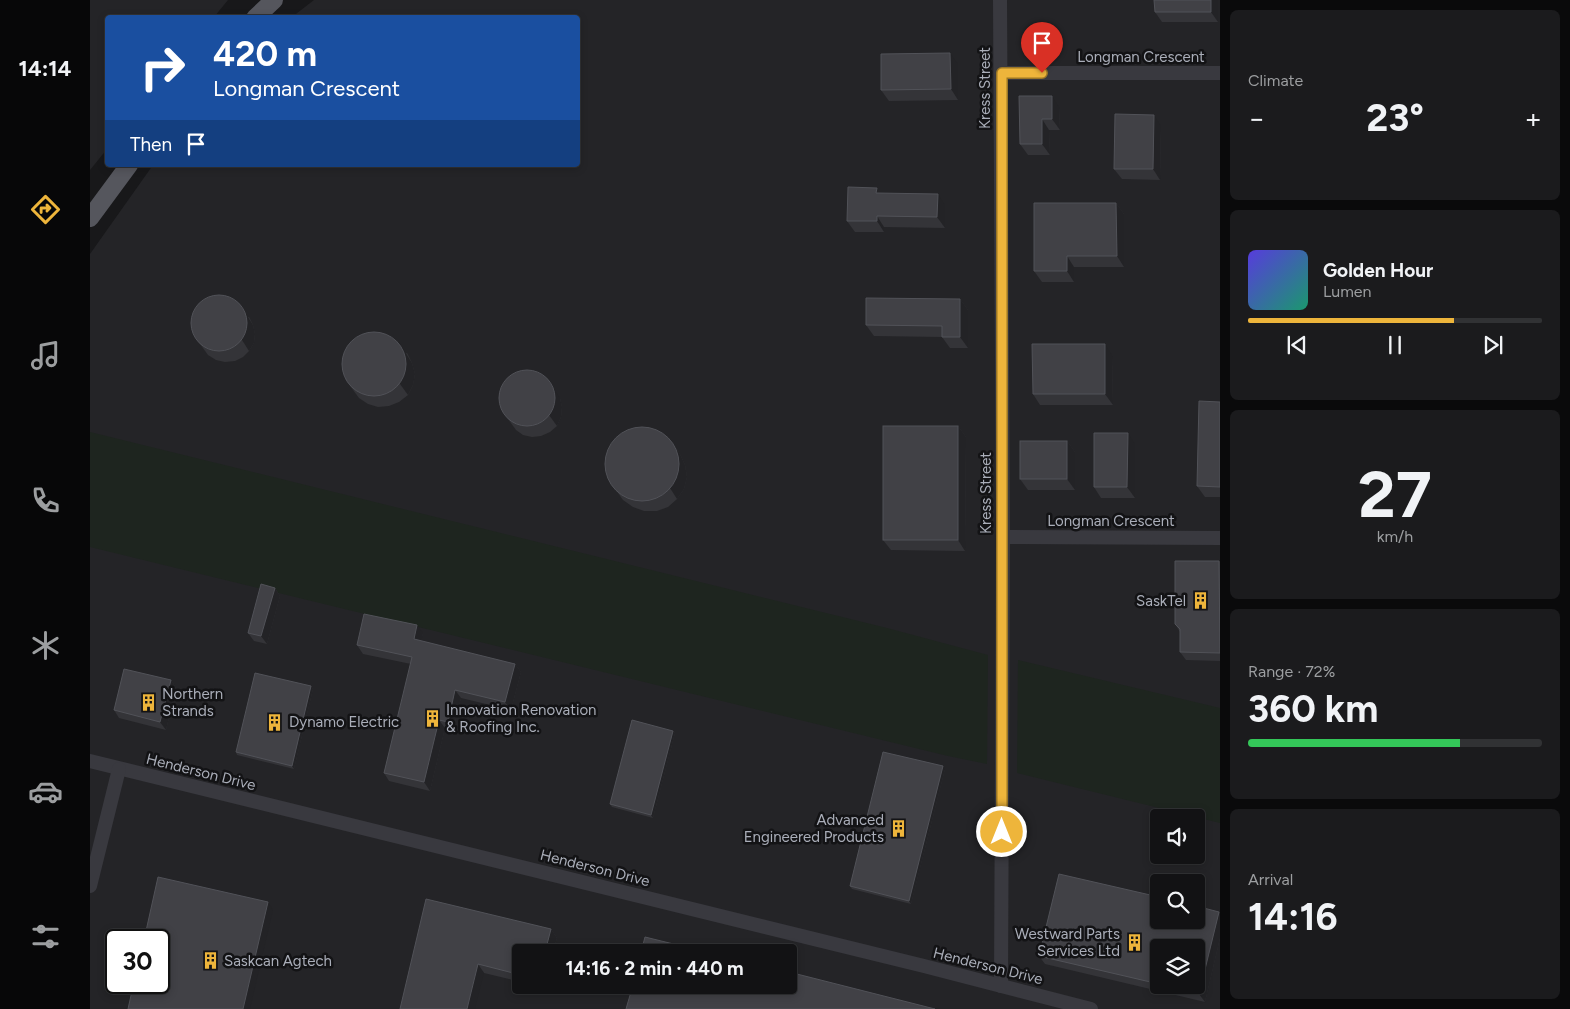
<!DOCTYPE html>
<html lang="en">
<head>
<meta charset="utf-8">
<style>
  body { margin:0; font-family:Figtree,sans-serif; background:#1b1b1d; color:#f1f3f6; height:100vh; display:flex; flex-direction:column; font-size:19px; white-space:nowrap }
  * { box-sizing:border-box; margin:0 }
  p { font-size:16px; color:#9c9ea0 }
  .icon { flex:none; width:28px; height:28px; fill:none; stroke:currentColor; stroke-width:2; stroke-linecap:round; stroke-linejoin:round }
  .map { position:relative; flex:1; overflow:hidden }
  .panel { display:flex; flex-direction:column; gap:10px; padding:10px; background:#0a0a0b; width:350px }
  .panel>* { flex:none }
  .banner { position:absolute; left:15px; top:15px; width:475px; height:152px; border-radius:5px; box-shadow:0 2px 8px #0003,0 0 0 1px #313234; background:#1a4fa0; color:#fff; overflow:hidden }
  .fabs { position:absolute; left:1060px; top:809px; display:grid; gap:10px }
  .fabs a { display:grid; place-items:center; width:55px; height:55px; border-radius:5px; background:#121214; box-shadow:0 2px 8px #0003,0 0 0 1px #313234; font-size:25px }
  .speed { position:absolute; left:15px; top:929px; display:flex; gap:10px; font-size:25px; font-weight:700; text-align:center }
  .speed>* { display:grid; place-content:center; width:65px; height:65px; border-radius:50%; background:#121214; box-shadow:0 2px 8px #0003,0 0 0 1px #313234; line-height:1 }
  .speed .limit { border:2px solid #111; border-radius:8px; background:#fff; color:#111 }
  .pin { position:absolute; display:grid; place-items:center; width:42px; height:42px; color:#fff; margin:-51px -21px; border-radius:50% 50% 50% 0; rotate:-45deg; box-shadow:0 0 5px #0007 }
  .pin .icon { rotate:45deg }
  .me { position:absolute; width:55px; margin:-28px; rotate:0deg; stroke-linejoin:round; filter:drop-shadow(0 0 4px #0008) }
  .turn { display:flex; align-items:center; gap:18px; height:105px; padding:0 25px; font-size:22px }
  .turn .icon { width:65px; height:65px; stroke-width:2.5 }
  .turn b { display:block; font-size:35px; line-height:42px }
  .then { display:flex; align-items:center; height:48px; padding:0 25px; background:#0003; gap:10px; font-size:19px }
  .big { font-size:38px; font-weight:700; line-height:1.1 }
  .panel .tile { flex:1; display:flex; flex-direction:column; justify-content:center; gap:8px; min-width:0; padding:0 18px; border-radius:8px; background:#1b1b1d }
  .panel .dial { align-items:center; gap:0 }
  .dial b { font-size:65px; line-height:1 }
  .song { display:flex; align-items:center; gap:15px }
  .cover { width:60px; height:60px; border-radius:8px; background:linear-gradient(135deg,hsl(250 70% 55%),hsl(160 70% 35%)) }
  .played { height:5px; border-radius:2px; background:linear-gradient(90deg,#eeb53b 70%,#313234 70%) }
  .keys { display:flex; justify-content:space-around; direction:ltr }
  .heat { display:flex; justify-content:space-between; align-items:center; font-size:28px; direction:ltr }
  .charge { height:8px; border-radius:4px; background:linear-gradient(90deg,#34c759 72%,#313234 0) }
  .trip { position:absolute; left:422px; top:944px; width:285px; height:50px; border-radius:5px; background:#121214; box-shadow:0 2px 8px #0003,0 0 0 1px #313234; font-weight:700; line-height:50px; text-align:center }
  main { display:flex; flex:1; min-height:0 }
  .tab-bar { display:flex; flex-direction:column; width:90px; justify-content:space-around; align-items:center; background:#070708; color:#9c9ea0 }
  .tab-bar .icon { width:35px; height:35px }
  .tab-bar .active { color:#eeb53b }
  .tab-bar b { font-size:22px; color:#f1f3f6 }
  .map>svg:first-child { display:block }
</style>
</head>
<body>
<main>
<nav class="tab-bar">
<b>14:14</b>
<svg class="icon active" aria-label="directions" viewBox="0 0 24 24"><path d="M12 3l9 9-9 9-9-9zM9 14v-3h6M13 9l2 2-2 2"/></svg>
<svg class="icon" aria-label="music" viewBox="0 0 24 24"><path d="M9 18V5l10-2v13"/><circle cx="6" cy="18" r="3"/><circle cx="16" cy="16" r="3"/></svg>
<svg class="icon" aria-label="phone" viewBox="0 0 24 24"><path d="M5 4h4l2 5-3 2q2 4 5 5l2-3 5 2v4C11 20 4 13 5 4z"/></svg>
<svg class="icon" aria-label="climate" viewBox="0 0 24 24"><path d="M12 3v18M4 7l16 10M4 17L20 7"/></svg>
<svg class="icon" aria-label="car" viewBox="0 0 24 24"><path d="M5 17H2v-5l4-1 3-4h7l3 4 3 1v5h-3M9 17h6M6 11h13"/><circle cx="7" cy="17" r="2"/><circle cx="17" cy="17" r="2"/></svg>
<svg class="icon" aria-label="filters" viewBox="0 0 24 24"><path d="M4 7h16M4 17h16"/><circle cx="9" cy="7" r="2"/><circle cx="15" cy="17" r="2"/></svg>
</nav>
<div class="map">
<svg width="1130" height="1009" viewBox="0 0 1130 1009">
  <rect width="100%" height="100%" fill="#18181a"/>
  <g fill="#242427" fill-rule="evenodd">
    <path d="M0,0H138L124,17L18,18L17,149L0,170Z"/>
    <path d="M224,0H1130V1009H0V254L63,165H488V18L202,17ZM1069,818H1106V855H1069ZM1069,882H1106V920H1069ZM26,940H69V982H26ZM1069,948H1106V985H1069ZM431,952H699V985H431Z"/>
  </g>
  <g fill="#1e251f">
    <path d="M0,432L797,628L898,655L897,764L858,756L0,547Z"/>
    <path d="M928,660L1130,708V823L927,773Z"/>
  </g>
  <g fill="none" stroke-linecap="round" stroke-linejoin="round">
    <g stroke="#39393f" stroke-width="14">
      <path d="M910,0L913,537L911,986"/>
      <path d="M912,73H1130"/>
      <path d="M913,537L1130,538"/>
      <path d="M0,761L834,966L1001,1009"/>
      <path d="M0,886L29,769"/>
    </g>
    <g stroke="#55565d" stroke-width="18">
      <path d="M165,18L184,0"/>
      <path d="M0,218L39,165"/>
    </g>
  </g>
  <g fill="#343438" fill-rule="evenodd">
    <path d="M1128,0V22H1072L1065,12Z"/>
    <path d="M868,64V100L799,101L791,90Z"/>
    <path d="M929,96L969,107L970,130H959L960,155H938L930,144Z"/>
    <path d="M1071,126L1070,180L1032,179L1024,169Z"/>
    <path d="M790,193L855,205V228L794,227V232H765L757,221Z"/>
    <path d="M1026,203L1034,214V267H984V282H952L944,271Z"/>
    <path d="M870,299L878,310V348H860L852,337L784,336L776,325Z"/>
    <path d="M159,317L163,325L165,334L164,343L159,351L153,357L145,361L135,362L126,360L118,355L105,337Z"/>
    <path d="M317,353L322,363L325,374L323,385L318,395L309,402L299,406L288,407L278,404L269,398L255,379Z"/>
    <path d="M1022,355L1023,405H950L943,394Z"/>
    <path d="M470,398L472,407L471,417L467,426L460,432L451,436L442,437L433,435L426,430L413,412Z"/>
    <path d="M1130,402V497H1115L1107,486Z"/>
    <path d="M868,426L876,437L875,551L801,550L793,540Z"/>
    <path d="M977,441L985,452V490H938L930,479Z"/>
    <path d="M583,443L590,454L595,465L597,477L594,489L587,499L578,507L567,511H554L543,507L533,500L518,479Z"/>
    <path d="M1045,444V498H1011L1004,487Z"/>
    <path d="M1129,561L1130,562V661L1096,660L1090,652V632L1085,624Z"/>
    <path d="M185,588L190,596L177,644L164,641L158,633Z"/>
    <path d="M333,633L331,641L425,664L431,672L421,710L371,698L363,730L355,728L340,791L299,781L294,773L321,664L273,654L267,645Z"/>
    <path d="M81,680L86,688L76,730L29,718L24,710Z"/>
    <path d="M221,686L223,689L204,769L147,755L146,752Z"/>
    <path d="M583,731L585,733L563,818L522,807L520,804Z"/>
    <path d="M855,769L821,904L762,889L760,886Z"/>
    <path d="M336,899L461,929L467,938L463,952H431V982L394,973Z"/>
    <path d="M1129,912L1130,914V938L1115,1002L955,964L949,956ZM1069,948L1106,985H1069Z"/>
    <path d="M444,985H455V987Z"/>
  </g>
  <g fill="#232326">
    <path d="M1121,0H1128V22L1121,12Z"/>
    <path d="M860,53L868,64V100L861,89Z"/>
    <path d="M962,96L969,107L970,130L962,119Z"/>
    <path d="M1064,115L1071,126L1070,180L1063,169Z"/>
    <path d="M952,119L959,130L960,155L952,144Z"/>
    <path d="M848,194L855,205V228L847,217Z"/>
    <path d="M1026,203L1034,214V267L1027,256Z"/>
    <path d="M787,216L794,227V232L787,221Z"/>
    <path d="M977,256L984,267V282L977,271Z"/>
    <path d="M870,299L878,310V348L870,337Z"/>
    <path d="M151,306L163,325L165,334L164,343L159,351L152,340Z"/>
    <path d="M309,342L322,363L325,374L323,385L318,395L310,384Z"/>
    <path d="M1015,344L1022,355L1023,405L1015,394Z"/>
    <path d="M457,379L470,398L472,407L471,417L467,426L459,415Z"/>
    <path d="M868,426L876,437L875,551L868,540Z"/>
    <path d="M1038,433L1045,444V498L1037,487Z"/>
    <path d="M977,441L985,452V490L977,479Z"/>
    <path d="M583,443L590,454L595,465L597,477L594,489L587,499L580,488Z"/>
    <path d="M185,588L190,596L177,644L171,636Z"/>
    <path d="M327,625L333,633L330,648L324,639Z"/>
    <path d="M425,664L431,672L421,710L415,702Z"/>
    <path d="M81,680L86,688L76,730L70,722Z"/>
    <path d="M221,686L223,689L204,769L202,766Z"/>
    <path d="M365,690L371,698L363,730L358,722Z"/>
    <path d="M349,720L355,728L340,791L334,782Z"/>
    <path d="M583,731L585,733L563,818L561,815Z"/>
    <path d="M853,766L855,769L821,904L819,901Z"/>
    <path d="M178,902L183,910L160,1009H153Z"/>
    <path d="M1129,912L1130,914V938L1115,1002L1109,994Z"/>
    <path d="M461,929L467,938L463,952H455Z"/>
    <path d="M388,964L394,973L385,1009H377Z"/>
  </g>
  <g fill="#414146" stroke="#515258">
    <path d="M1064,0H1121V12H1065Z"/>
    <path d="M860,53L861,89L791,90V54Z"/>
    <path d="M929,96H962V119H952V144H930Z"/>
    <path d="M1025,114L1064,115L1063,169H1024Z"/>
    <path d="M758,187L787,188L786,193L848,194L847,217L787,216V221H757Z"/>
    <path d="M944,203H1026L1027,256H977V271H944Z"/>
    <circle cx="129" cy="323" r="28"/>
    <path d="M776,298L870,299V337H852V326L776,325Z"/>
    <circle cx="284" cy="364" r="32"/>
    <path d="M942,344H1015V394H943Z"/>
    <circle cx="437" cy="398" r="28"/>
    <path d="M1109,401L1130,402V487L1107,486Z"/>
    <rect x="793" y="426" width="75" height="114"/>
    <circle cx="552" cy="464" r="37"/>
    <path d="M1004,433H1038L1037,487H1004Z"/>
    <rect x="930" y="441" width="47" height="38"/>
    <path d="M1085,561H1129L1130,653L1090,652V629L1085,624Z"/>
    <path d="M171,584L185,588L171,636L158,633Z"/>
    <path d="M274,614L327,625L324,639L425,664L415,702L365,690L358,722L349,720L334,782L294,773L322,657L267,645Z"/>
    <path d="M34,669L81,680L70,722L24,710Z"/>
    <path d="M165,673L221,686L202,766L146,752Z"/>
    <path d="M542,720L583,731L561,815L520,804Z"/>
    <path d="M793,752L853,766L819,901L760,886Z"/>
    <path d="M969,874L1069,897V920H1106V906L1129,912L1109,994L1071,985H1106V948H1069V984L949,956Z"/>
    <path d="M68,877L178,902L153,1009H38L44,982H69V940H54Z"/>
    <path d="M336,899L461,929L455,952H431V975L388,964L377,1009H310Z"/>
    <path d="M555,937L616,952H551Z"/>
    <path d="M699,972L845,1009H536L543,985H699Z"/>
  </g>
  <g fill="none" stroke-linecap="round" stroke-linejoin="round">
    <defs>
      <path id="route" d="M912,832V73H952"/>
    </defs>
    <use href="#route" stroke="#9b7626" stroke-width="12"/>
    <use href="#route" stroke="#eeb53b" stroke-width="9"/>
  </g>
  <defs>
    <symbol id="building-bare" viewBox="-9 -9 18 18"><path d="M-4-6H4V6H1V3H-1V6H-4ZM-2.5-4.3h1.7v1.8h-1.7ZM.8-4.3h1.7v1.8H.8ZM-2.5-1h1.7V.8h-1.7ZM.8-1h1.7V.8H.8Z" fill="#eeb53b" stroke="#131315" stroke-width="2.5" paint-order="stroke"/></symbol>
  </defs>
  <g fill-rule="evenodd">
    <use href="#building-bare" x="1098" y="588" width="25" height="25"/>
    <use href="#building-bare" x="46" y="690" width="25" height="25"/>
    <use href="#building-bare" x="330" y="706" width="25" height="25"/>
    <use href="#building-bare" x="172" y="710" width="25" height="25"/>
    <use href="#building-bare" x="796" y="816" width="25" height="25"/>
    <use href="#building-bare" x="1032" y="930" width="25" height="25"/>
    <use href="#building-bare" x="108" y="948" width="25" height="25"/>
  </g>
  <g text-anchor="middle" stroke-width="5" stroke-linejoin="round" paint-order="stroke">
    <g font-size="15" fill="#aaaeb9" stroke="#131315">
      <text x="1051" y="62">Longman Crescent</text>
      <text transform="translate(895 88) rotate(-90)" y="5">Kress Street</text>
      <text transform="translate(896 493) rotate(-90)" y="5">Kress Street</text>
      <text x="1021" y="526">Longman Crescent</text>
      <text transform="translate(111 772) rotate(14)" y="5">Henderson Drive</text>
      <text transform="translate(505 868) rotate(14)" y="5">Henderson Drive</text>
      <text transform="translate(898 966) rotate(14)" y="5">Henderson Drive</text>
    </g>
    <g font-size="15" fill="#aaaeb9" stroke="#131315" text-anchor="start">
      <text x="1096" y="606" text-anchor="end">SaskTel</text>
      <text x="72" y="699">Northern<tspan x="72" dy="17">Strands</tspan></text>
      <text x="356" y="715">Innovation Renovation<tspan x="356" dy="17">&amp; Roofing Inc.</tspan></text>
      <text x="199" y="727">Dynamo Electric</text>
      <text x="794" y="825" text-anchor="end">Advanced<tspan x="794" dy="17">Engineered Products</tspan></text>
      <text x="1030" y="939" text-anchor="end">Westward Parts<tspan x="1030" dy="17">Services Ltd</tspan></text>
      <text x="134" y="966">Saskcan Agtech</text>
    </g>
  </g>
</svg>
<div class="fabs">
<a><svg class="icon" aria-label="sound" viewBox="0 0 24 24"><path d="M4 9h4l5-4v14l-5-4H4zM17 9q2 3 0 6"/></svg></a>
<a><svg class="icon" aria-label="search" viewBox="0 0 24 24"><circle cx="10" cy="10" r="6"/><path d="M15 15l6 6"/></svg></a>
<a><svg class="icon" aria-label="layers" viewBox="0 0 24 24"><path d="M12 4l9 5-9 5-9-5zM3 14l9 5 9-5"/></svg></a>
</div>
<div class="speed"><div class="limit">30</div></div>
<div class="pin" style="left:952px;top:73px;background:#d93025"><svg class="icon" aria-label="arrive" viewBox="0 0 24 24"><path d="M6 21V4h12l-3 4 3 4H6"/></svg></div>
<svg class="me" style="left:912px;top:832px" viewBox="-20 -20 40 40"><circle r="17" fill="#eeb53b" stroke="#fff" stroke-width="3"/><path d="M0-11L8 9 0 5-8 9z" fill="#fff"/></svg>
<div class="trip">14:16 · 2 min · 440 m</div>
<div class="banner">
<div class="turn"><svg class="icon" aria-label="right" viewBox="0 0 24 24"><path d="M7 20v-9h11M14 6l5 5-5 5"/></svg><div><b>420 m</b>Longman Crescent</div></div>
<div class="then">Then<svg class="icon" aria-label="arrive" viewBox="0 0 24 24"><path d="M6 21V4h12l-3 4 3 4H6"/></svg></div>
</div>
</div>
<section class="panel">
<div class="tile"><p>Climate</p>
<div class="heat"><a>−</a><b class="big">23°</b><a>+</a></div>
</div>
<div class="tile">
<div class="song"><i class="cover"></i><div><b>Golden Hour</b><p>Lumen</p></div></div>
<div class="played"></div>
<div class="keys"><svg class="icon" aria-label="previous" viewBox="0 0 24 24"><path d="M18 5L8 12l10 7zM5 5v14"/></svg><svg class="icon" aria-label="pause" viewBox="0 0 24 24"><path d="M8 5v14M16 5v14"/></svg><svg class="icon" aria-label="next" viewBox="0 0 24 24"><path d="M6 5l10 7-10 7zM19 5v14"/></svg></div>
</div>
<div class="tile dial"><b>27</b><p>km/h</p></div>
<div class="tile"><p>Range · 72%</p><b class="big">360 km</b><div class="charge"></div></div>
<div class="tile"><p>Arrival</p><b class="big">14:16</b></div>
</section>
</main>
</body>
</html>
